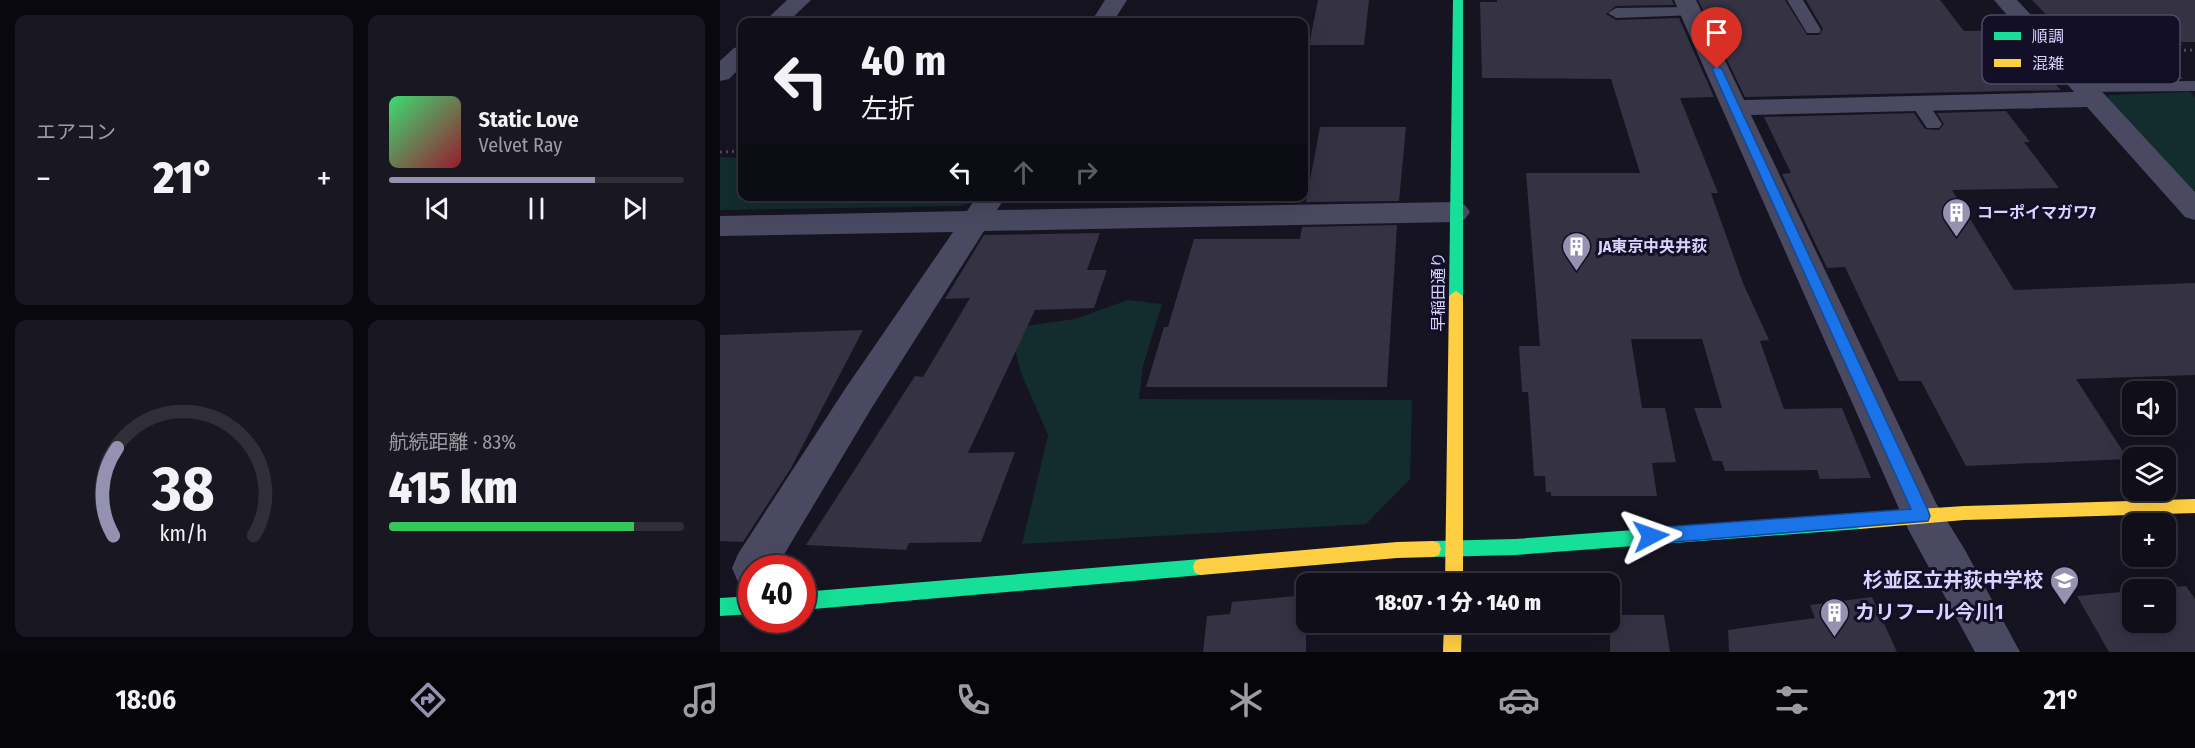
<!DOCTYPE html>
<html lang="ja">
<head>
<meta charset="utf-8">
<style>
  body { margin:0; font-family:"Fira Sans Condensed","Noto Sans JP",sans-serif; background:#191822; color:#f1f3f6; height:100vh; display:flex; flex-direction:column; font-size:22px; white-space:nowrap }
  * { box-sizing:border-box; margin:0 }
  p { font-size:20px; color:#9c9ca2 }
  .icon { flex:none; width:33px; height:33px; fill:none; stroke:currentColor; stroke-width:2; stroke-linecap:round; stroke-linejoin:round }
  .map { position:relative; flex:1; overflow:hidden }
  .side { display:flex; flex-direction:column; gap:15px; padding:15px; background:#09080e; width:720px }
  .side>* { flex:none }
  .banner { position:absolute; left:18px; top:18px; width:570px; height:183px; border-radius:12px; box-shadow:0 6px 24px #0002,0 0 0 2px #302f38; background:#100f19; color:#f1f3f6; overflow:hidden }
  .buttons { position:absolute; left:1402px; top:381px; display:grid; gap:12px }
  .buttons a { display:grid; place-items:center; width:54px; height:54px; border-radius:12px; background:#100f19; box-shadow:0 6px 24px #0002,0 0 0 2px #302f38; font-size:30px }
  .speed { position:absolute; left:18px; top:555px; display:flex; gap:12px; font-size:30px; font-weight:700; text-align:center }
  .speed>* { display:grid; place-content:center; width:78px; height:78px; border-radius:50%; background:#100f19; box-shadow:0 6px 24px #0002,0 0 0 2px #302f38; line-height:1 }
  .speed .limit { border:9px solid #d22; background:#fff; color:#111 }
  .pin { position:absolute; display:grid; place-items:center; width:51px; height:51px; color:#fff; margin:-62px -26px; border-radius:50% 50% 50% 0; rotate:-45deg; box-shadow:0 0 6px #0007 }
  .pin .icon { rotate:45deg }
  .me { position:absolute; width:66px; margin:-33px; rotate:86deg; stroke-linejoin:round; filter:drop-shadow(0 0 4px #0008) }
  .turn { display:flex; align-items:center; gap:21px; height:126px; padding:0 24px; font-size:27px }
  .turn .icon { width:78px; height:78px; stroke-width:2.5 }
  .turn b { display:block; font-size:42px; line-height:51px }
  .lanes { display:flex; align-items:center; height:57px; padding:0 24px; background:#0003; justify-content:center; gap:30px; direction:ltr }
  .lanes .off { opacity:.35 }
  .big { font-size:45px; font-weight:800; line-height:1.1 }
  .side .widget { flex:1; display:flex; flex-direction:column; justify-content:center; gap:9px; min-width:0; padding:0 21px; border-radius:12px; background:#191822 }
  .side .dial { align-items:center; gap:0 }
  .dial svg { height:156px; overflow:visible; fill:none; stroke:#302f38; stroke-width:7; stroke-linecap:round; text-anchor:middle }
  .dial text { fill:#f1f3f6; stroke:none }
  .song { display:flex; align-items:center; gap:18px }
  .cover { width:72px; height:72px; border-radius:9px; background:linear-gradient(135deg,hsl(140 70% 55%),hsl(350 70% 35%)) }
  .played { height:6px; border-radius:3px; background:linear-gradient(90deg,#9591b1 70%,#302f38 70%) }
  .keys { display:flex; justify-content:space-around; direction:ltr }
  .heat { display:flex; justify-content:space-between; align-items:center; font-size:33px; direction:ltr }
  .charge { height:9px; border-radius:4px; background:linear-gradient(90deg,#34c759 83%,#302f38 0) }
  .side .tiles { flex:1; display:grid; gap:15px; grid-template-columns:repeat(2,1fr) }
  .trip { position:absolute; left:576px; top:573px; width:324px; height:60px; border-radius:12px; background:#100f19; box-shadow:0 6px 24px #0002,0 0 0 2px #302f38; font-weight:800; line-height:60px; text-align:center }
  .tab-bar { display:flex; height:96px; justify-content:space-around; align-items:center; background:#06060a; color:#9c9ca2 }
  .tab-bar .icon { width:42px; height:42px }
  .tab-bar .on { color:#9591b1 }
  .tab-bar b { font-size:27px; color:#f1f3f6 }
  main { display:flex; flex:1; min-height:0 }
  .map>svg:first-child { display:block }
</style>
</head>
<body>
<main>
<section class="side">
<div class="tiles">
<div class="widget"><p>エアコン</p>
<div class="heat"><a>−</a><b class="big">21°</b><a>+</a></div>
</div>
<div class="widget">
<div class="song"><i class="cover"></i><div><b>Static Love</b><p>Velvet Ray</p></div></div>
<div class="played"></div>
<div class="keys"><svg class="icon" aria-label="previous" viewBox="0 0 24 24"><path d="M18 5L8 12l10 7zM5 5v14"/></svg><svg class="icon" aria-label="pause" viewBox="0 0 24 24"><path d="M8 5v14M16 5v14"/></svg><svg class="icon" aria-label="next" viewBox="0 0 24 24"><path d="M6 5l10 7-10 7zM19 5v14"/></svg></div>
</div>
<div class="widget dial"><svg viewBox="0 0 100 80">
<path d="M14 69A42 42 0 1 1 86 69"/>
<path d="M14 69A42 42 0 0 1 16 24" stroke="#9591b1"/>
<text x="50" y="56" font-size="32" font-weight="700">38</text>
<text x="50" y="72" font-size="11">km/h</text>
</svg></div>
<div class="widget"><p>航続距離 · 83%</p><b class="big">415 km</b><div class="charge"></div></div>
</div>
</section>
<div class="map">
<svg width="1475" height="652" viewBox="0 0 1475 652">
  <rect width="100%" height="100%" fill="#161421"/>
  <g fill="#132c2d">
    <path d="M1470,92L1475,97V190H1471L1387,100L1389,95Z"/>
    <path d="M0,157L22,158V196L255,197L252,202L240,206L0,210Z"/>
    <path d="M408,300L442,304L423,366L419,399L692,400L690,479L646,524L302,544L328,435L301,373L290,328L355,319Z"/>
  </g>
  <g fill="#343243">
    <path d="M598,0H649L644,45H589Z"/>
    <path d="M777,0H952L954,5L896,6L886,14L896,20L959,18L994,97L960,98L998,193H991L1023,283L1049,340L1040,341L1064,409L1122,408L1151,478L1100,479L1097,470L1005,471L1002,461H993L974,408H1002L982,339H911L922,408H945L956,462L932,463L937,496H831V492H826L825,476H814L808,392H802L799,346H820L806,173H920L891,79L762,78L760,2H777Z"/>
    <path d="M978,0H1065L1087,35H1099L1103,29L1086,0H1220L1244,31L1297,30L1342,82H1333L1341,90L1025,97Z"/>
    <path d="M1312,0H1475V42H1459L1463,45H1429L1463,79L1374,80L1327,29H1340Z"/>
    <path d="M1286,111L1310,142H1304L1339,188L1232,190L1294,290L1475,283V375L1356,379L1408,459L1246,466L1201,381H1179L1125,267L1107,268L1062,174L1071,173L1044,117L1194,113L1205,129L1219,130L1224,124L1217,113Z"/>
    <path d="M600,127H686L679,201L586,202Z"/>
    <path d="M677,225L667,387H426L444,327H448L474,239H580L582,227Z"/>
    <path d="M380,233L367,270H387L374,308L315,310L248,453L295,452L261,542L189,543L186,550L86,545L195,376L203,377L250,298L225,299L264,235Z"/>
    <path d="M143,330L71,468L23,542L0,541V335Z"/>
    <path d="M1466,586L1475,599V652H1389L1357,596L1413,591V622H1446V590H1427Z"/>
    <path d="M586,595V652H483L487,616L510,614L512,602Z"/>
    <path d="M1152,597L1177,652H1009L1008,630L1095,618L1090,605Z"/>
    <path d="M890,615H944L950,652H890Z"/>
  </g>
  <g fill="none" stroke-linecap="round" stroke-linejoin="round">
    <g stroke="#44505f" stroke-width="3" stroke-dasharray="2 4" stroke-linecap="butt">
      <path d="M1440,51L1475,50"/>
      <path d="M0,152L22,151"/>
    </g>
    <g fill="#4a4962" fill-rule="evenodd">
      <path d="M1067,0H1083L1101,30L1099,33H1087Z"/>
      <path d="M971,7L979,12L976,15L896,18L888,13L896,8Z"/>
      <path d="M1475,81V91L1363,92L1357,91L1354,87L1357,83L1363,82Z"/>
      <path d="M1199,98L1205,99L1222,124L1219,128H1207L1190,103L1193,99Z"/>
    </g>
    <g fill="#4a4962" fill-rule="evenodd">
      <path d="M67,0H91L68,22H44Z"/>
      <path d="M385,0H407L393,22H371Z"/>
      <path d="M954,0H976L1024,100L1354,92L1274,0H1297L1475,192V220L1465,217L1367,107L1031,115L1216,503L1245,550L1300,652H1255L1188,529Z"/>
      <path d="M22,46V66L9,79L0,81V61L14,48Z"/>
      <path d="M257,196H286L277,210L735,202L745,205L750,212L745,219L735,222L264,231L151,409L56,568H32V587L18,582L12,568L18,554L125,389L233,232L0,236V216L247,211Z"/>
    </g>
    <g fill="#16e098" fill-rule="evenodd">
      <path d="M733,0H743V296L736,301L729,296Z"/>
      <path d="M1140,513L1146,516L1148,521L1146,526L1140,529L795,555L713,557L707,555L705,549L707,543L713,541L795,539Z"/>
      <path d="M481,559L487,561L489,567L487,573L481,575L82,610V592Z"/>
      <path d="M32,596V614L0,616V598Z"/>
    </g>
    <g fill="#ffcf43" fill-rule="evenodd">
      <path d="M736,291L743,296V584H725L729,296Z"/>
      <path d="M1475,499V513L1244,520L1140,529L1134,526L1132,521L1134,516L1140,513L1244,506Z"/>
      <path d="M713,541L719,543L721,549L719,555L713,557L677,558L481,575L475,573L473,567L475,561L481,559L677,542Z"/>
      <path d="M724,622H742L741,652H723Z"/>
    </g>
  </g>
  <path fill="#1a73e8" stroke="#114b97" stroke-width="1.5" d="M997,66L1002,69L1208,510L1210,516L1208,521L931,544L925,542L923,536L925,531L931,528L1191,509L992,69Z"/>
  <defs>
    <symbol id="building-pin" viewBox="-11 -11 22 30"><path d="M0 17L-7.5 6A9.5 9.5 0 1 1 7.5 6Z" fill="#9591b1" stroke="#130f26"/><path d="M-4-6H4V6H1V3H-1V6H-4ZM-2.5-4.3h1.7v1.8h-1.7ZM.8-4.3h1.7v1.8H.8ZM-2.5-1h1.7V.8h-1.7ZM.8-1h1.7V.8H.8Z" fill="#fff"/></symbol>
    <symbol id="school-pin" viewBox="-11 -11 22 30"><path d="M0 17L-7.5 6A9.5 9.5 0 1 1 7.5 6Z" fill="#9591b1" stroke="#130f26"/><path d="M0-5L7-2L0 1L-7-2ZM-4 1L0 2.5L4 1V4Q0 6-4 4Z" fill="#fff"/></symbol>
  </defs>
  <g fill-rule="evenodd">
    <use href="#building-pin" x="1220" y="196" width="33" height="45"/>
    <use href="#building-pin" x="840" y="230" width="33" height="45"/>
    <use href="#school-pin" x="1328" y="564" width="33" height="45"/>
    <use href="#building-pin" x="1098" y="596" width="33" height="45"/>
  </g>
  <g text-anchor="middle" stroke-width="6" stroke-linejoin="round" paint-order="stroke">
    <g font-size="16" font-weight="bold" fill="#d9d4ff" stroke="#130f26" text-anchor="start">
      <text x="1257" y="218">コーポイマガワ7</text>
      <text x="878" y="252">JA東京中央井荻</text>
    </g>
    <g font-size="16" fill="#d9d4ff" stroke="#130f26">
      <text transform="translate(718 292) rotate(-90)" y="6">早稲田通り</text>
    </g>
    <g font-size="20" font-weight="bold" fill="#d9d4ff" stroke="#130f26" text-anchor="end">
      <text x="1323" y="587">杉並区立井荻中学校</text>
      <text x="1135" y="619" text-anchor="start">カリフール今川1</text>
    </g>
  </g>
  <rect x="1262" y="15" width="198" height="69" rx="9" fill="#130f26" stroke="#4e4a67" stroke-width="1.5"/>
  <rect x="1274" y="32" width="27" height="8" fill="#16e098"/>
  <rect x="1274" y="59" width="27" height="8" fill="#ffcf43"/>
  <g font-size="16" fill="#d9d4ff">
    <text x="1312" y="42">順調</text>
    <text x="1312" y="69">混雑</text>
  </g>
</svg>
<div class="buttons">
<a><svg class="icon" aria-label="sound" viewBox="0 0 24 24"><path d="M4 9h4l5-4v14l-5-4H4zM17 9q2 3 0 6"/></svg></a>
<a><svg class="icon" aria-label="layers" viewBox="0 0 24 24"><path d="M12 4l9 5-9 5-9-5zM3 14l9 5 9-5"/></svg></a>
<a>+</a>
<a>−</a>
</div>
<div class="speed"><div class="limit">40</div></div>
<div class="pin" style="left:997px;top:69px;background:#d93025"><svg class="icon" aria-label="arrive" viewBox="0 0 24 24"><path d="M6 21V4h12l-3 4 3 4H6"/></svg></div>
<svg class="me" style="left:931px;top:536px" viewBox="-20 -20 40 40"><path d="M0-17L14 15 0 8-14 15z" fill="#1a73e8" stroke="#fff" stroke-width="4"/></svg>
<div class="trip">18:07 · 1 分 · 140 m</div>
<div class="banner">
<div class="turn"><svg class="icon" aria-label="left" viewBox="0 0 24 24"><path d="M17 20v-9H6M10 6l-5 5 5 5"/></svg><div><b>40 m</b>左折</div></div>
<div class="lanes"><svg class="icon" aria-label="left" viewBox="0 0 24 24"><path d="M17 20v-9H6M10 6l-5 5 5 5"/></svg><svg class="icon off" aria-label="ahead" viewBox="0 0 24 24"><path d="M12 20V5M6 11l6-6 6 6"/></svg><svg class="icon off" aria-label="right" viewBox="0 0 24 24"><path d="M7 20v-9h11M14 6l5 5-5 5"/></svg></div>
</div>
</div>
</main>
<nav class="tab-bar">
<b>18:06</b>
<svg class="icon on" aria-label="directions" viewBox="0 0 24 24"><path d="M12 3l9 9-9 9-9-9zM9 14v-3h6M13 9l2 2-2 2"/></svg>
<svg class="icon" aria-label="music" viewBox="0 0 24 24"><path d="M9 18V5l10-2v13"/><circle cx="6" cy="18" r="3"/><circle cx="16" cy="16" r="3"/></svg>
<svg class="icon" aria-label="phone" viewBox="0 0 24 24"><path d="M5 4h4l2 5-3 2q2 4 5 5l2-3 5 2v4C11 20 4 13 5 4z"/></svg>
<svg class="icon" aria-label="climate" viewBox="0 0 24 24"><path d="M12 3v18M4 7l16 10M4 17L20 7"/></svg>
<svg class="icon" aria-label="car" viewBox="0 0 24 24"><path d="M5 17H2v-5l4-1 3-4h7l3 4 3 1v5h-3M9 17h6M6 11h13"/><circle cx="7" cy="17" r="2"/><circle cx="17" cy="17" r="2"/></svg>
<svg class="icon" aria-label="filters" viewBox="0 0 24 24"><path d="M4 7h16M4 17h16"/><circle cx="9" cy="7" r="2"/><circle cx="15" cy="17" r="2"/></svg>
<b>21°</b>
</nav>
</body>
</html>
